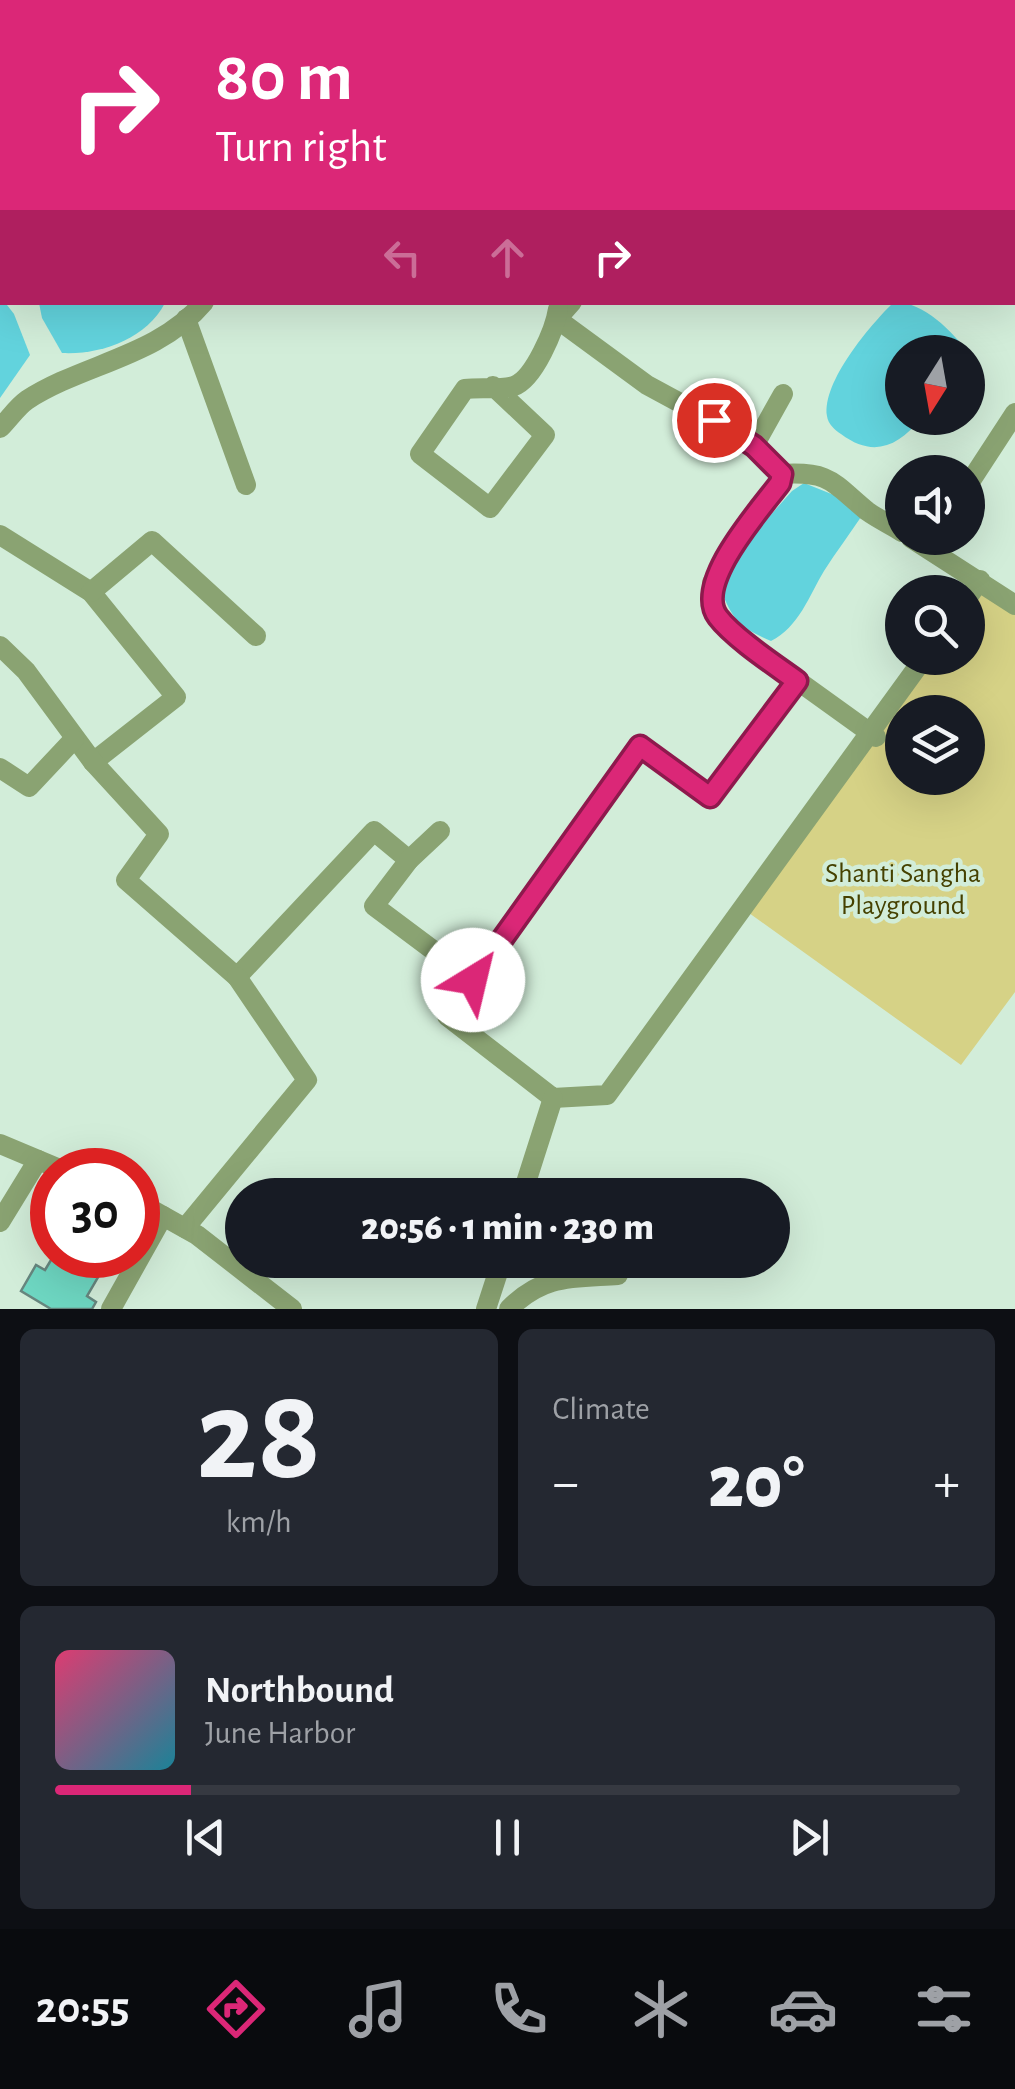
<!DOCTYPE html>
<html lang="en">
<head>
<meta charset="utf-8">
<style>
  body { margin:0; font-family:"Alegreya Sans",sans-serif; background:#242831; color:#f1f3f6; height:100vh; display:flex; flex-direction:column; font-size:38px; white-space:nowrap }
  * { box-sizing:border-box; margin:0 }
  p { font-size:32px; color:#9ea1a6 }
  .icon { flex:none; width:55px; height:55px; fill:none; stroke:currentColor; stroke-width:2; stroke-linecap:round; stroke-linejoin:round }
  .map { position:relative; height:1309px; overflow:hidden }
  .panel { display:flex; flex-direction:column; gap:20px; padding:20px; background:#0d0f14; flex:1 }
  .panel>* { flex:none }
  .hud { position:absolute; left:0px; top:0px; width:1015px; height:305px; box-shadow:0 10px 40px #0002; background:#db2777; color:#fff; overflow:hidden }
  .needle { width:65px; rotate:191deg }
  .tools { position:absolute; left:885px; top:335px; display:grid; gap:20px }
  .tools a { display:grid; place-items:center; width:100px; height:100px; border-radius:50%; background:#171b24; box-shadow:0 10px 40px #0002; font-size:50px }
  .speed { position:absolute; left:30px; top:1148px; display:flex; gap:20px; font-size:50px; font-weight:700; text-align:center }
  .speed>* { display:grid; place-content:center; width:130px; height:130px; border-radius:50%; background:#171b24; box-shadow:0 10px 40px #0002; line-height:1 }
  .speed .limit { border:15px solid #d22; background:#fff; color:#111 }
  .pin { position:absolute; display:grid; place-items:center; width:85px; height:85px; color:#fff; margin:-42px; border:5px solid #fff; border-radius:50%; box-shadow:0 2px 10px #0007 }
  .me { position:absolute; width:110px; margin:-55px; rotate:36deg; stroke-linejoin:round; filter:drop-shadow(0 0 8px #0008) }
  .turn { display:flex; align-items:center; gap:35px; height:210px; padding:0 50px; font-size:45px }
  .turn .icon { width:130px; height:130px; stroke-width:2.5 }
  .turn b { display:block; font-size:70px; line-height:85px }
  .lanes { display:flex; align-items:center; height:95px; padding:0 50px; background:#0003; justify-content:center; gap:50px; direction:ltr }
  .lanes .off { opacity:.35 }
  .big { font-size:75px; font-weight:800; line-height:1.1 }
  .panel .widget { flex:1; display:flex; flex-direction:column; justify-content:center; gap:15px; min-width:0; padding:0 35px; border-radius:15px; background:#242831 }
  .panel .dial { align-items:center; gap:0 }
  .dial b { font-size:130px; line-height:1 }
  .song { display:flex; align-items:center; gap:30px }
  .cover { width:120px; height:120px; border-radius:15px; background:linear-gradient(135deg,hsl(340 70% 55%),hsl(190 70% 35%)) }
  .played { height:10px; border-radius:5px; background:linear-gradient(90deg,#db2777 15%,#363941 15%) }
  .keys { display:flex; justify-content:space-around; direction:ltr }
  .heat { display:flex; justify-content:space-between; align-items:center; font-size:55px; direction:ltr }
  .panel .tiles { flex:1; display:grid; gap:20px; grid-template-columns:1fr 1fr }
  .widget:last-child { grid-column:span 2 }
  .trip { position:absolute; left:225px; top:1178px; width:565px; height:100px; border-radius:50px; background:#171b24; box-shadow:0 10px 40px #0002; font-weight:800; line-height:100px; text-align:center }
  .tab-bar { display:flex; height:160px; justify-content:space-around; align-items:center; background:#090b0e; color:#9ea1a6 }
  .tab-bar .icon { width:70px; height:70px }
  .tab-bar .on { color:#db2777 }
  .tab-bar b { font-size:45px; color:#f1f3f6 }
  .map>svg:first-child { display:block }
</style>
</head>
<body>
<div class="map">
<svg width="1015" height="1309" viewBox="0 0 1015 1309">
  <rect width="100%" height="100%" fill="#d2edd9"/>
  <path fill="#d6d286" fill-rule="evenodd" d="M984,589L1015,611V992L961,1065L749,913L934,658H968V612ZM902,712H968V778H902Z"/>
  <g fill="#62d3dd">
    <path d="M0,296L14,314L30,355L0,398Z"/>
    <path d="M894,302C925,302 951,331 970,354L968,357V352H902V418H921C898,447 873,458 841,434C835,430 828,424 827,416C822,382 870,325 894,302Z"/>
    <path d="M39,303V302L165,303C146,339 101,355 62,353L42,318Z"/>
    <path d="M804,483L839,497L861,517C849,535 836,552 824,571C809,596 799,627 771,641C741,628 733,621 721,590L751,537L792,491Z"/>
  </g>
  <path fill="#6ed7c2" stroke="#67877f" stroke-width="2.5" d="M54,1255H111L87,1296L96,1302L92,1309H51L21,1291L36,1265L45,1270Z"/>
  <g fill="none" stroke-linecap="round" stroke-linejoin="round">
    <g stroke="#8aa372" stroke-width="20">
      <path d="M448,0L450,2"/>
      <path d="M892,0L894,2"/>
      <path d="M559,2L562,0"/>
      <path d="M825,2L827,0"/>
      <path d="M1012,226L1015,231"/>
      <path d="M572,302L557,319L647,385L732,431L778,468L782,474L779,483L741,535L712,583L711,600L716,615L762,655L876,737"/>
      <path d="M186,319L246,485"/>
      <path d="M493,386L545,435L490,508L420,454L465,389C480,387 499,390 514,386C534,379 555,329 558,309"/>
      <path d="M0,428C9,419 17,407 27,400C84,363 158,357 204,302"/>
      <path d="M754,446L783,394"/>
      <path d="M782,474C831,471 833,483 867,511C878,519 891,525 902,532"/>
      <path d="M968,485L1015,413"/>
      <path d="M0,535L91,592L176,697L93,762"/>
      <path d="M911,538L1015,605"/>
      <path d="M91,592L152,541L256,636"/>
      <path d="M968,597L980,580"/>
      <path d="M0,646L26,671L93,762L159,834L126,880L237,977L374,831L409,860L374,906L473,980"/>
      <path d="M797,681L710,797L639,746L447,1016L553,1098L607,1095L924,658"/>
      <path d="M0,768L29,787L74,739"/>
      <path d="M409,860L440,831"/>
      <path d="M0,1144L62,1170"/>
      <path d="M522,1195L553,1098"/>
      <path d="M138,1202L197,1235L292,1309"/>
      <path d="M0,1222L38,1160"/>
      <path d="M185,1228L307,1080L237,977"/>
      <path d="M111,1309L163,1216"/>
      <path d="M486,1309L502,1260"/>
      <path d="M509,1309C543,1274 573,1278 618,1275"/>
    </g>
    <g stroke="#466719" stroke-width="28">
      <path d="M208,2L213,0"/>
      <path d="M0,82L2,81"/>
    </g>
  </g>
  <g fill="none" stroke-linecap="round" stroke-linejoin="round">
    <defs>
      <path id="route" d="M473,980L640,746L710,797L797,681C775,665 734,638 718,617C693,584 759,511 780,483L782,474L754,446L714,420"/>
    </defs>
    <use href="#route" stroke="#8e194d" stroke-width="25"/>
    <use href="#route" stroke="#db2777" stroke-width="18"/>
  </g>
  <g text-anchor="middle" stroke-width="9" stroke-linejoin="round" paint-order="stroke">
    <g font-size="28" fill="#454100" stroke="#d2edd9">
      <text x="903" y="882">Shanti Sangha<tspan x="903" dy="32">Playground</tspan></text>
    </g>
  </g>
</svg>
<div class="tools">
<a><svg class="needle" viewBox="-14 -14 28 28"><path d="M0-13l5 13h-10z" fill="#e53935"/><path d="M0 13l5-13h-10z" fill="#9ea1a6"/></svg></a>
<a><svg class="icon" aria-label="sound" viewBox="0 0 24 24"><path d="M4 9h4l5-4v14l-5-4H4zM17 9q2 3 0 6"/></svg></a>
<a><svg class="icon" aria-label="search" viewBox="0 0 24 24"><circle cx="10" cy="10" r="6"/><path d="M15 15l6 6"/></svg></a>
<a><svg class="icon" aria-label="layers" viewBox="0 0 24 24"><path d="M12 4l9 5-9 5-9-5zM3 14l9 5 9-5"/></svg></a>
</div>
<div class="speed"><div class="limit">30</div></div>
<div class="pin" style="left:714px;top:420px;background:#d93025"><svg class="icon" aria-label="arrive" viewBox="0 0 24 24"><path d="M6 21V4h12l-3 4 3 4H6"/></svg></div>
<svg class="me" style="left:473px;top:980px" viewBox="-20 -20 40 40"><circle r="19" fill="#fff"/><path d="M0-13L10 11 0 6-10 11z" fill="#db2777"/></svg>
<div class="trip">20:56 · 1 min · 230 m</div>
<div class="hud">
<div class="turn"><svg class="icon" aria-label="right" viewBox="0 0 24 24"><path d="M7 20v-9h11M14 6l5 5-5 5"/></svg><div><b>80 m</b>Turn right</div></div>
<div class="lanes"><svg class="icon off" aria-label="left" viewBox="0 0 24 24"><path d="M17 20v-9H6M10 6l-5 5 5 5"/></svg><svg class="icon off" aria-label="ahead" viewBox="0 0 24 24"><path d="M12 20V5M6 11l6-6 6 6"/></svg><svg class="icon" aria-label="right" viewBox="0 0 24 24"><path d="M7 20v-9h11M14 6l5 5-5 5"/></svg></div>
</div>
</div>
<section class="panel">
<div class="tiles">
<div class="widget dial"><b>28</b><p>km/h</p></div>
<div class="widget"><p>Climate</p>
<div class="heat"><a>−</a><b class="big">20°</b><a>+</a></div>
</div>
<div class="widget">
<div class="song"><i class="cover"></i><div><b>Northbound</b><p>June Harbor</p></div></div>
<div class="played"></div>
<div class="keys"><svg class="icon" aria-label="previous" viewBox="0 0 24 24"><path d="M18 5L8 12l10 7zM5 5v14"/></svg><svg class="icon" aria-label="pause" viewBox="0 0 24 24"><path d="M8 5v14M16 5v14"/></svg><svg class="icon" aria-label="next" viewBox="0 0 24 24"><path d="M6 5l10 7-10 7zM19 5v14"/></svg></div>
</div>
</div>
</section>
<nav class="tab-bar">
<b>20:55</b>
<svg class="icon on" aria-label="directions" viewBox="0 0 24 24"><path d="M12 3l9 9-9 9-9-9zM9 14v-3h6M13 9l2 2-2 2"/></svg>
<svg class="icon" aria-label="music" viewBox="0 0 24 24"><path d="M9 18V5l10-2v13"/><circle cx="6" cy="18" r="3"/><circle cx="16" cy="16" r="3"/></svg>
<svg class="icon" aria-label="phone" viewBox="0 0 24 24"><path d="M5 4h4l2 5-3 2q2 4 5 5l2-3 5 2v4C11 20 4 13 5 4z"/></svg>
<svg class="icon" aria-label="climate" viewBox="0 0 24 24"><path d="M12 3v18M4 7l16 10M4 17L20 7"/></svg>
<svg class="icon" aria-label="car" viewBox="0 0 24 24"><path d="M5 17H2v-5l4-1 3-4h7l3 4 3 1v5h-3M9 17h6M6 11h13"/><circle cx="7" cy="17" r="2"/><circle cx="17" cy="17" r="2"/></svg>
<svg class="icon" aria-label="filters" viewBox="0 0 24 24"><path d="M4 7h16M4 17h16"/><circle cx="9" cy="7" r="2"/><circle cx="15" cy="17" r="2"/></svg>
</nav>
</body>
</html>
